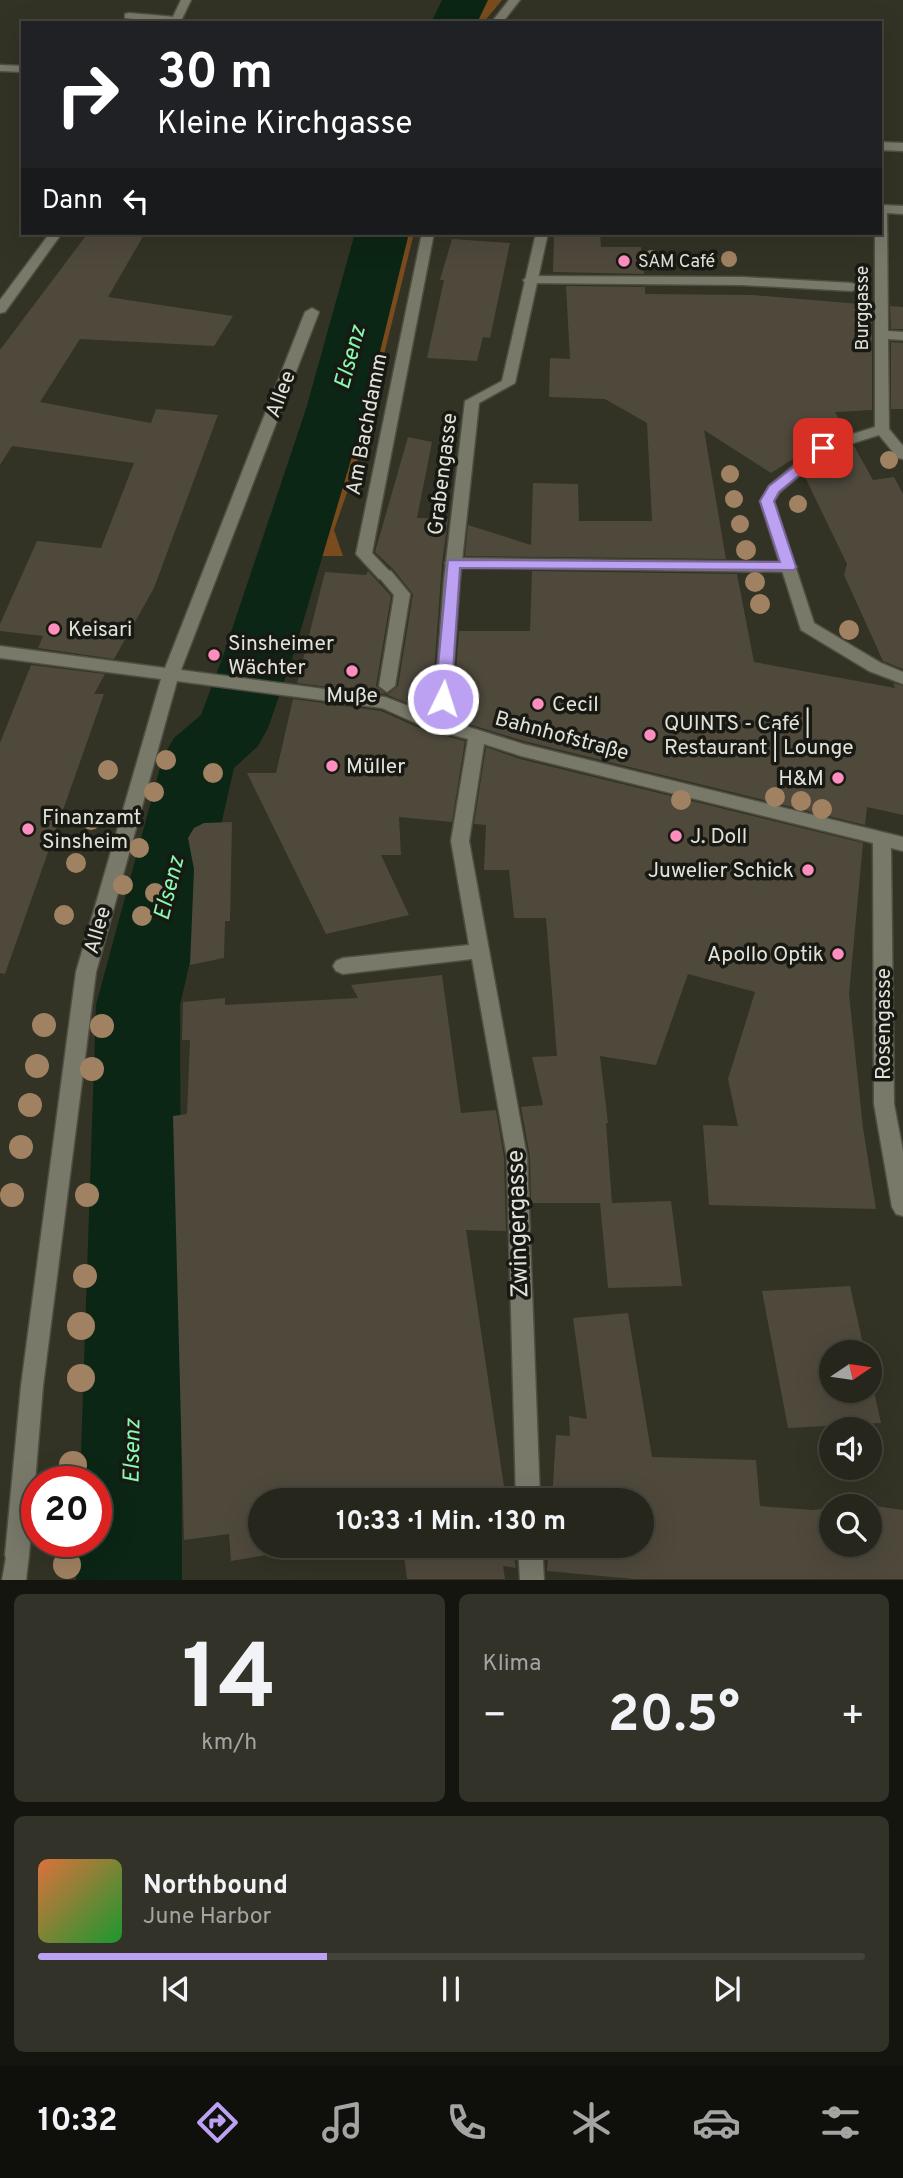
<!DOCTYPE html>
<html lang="de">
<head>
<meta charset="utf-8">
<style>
  body { margin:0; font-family:Overpass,sans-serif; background:#323229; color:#f1f3f6; height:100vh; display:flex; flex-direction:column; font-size:26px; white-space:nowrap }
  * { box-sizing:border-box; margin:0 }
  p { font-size:23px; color:#a4a5a3 }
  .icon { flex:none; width:38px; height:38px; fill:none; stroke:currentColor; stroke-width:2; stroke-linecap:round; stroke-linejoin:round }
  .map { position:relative; height:1580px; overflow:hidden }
  .side { display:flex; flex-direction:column; gap:14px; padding:14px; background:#15150f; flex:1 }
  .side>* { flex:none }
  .banner { position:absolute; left:21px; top:21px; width:861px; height:214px; border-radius:0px; box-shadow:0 7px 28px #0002,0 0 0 2px #42433b; background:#202124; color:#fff; overflow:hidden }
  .needle { width:46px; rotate:77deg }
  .controls { position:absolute; left:819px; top:1340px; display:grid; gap:14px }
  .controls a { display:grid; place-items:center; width:63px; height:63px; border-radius:50%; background:#26261c; box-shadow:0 7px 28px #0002,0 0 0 2px #42433b; font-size:35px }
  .speed { position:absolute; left:21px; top:1466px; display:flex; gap:14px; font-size:35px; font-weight:700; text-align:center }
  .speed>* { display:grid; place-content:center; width:91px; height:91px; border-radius:50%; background:#26261c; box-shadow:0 7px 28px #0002,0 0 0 2px #42433b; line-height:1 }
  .speed .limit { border:10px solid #d22; background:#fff; color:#111 }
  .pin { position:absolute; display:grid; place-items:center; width:60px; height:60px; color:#fff; margin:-30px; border-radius:14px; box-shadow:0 4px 10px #0006 }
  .me { position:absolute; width:77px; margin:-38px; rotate:4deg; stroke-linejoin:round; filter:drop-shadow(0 0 5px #0008) }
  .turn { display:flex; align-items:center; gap:24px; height:147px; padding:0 21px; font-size:32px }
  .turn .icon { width:91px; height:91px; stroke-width:2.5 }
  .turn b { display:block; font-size:49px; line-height:60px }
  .then { display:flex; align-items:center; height:66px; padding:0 21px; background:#0003; gap:14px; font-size:26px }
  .big { font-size:52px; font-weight:700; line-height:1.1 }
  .side .tile { flex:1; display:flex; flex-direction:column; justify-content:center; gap:10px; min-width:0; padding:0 24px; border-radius:10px; background:#323229 }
  .side .dial { align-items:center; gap:0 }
  .dial b { font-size:91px; line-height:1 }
  .song { display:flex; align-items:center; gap:21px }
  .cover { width:84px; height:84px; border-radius:10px; background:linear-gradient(135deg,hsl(20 70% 55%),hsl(130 70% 35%)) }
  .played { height:7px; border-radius:4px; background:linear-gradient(90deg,#bca0f2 35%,#42433b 35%) }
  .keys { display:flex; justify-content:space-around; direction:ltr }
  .heat { display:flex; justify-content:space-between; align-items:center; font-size:38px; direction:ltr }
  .side .tiles { flex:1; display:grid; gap:14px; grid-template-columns:1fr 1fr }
  .tile:last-child { grid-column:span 2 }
  .trip { position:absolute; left:248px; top:1488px; width:406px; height:70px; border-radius:35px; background:#26261c; box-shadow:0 7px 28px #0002,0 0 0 2px #42433b; font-weight:700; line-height:70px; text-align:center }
  .menu { display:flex; height:112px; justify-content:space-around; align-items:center; background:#0f0f0b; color:#a4a5a3 }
  .menu .icon { width:49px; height:49px }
  .menu .active { color:#bca0f2 }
  .menu b { font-size:32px; color:#f1f3f6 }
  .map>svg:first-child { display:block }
</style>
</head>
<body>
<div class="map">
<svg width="903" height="1580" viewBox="0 0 903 1580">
  <rect width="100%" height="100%" fill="#323225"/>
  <g fill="#7a4c1d">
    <path d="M460,0H502L483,23H444Z"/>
    <path d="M356,233H414L357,464L334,530L343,556H320L285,675L228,666L271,542Z"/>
  </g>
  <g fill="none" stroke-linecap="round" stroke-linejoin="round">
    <path fill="#0b2615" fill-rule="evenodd" d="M131,1437L137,1439L139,1445L137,1451L86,1475L80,1473L78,1467L80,1461Z"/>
    <g fill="#0b2615" fill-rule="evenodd">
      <path d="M442,0H488L477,23H431Z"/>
      <path d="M355,233H409L366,409L293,656L268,728L258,746L234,768L180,1005L182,1580H76L78,1542H96V1482H80L96,1005L163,757L174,738L201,715L223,656L306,409Z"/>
    </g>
  </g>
  <g fill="#4f493c">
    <path d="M88,233H145L108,297L233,316L214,346L80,339L40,402L151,423L156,409L218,415L154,588L114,659L38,648L43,636L0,631V624L37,541L101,548L134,463L12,446L0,465V350Z"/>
    <path d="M554,233H600L601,247H641L644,274L553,272Z"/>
    <path d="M452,239L510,243L490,338L483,337L477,361L427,358L444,280H440Z"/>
    <path d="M566,286L645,287V294L753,295L872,305V410L835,412L847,433L817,443L797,459L796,457L771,473L704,430L726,559L465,556L468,525L531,545L533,483L578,484L579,521H652L647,423L605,399L549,397L550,358L570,359Z"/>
    <path d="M890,306L903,307V329H891Z"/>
    <path d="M891,342L903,343V409H891Z"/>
    <path d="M408,437L432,442L417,518L448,519L442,563L432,699L428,711L385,694L297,683L325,572L366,575L368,571L391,596L376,686L387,695L398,686L413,594L393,569L375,552Z"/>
    <path d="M854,446L873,480L894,477L903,494V669L883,661L844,575L847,564L804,475L829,453Z"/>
    <path d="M532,571L737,574L754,662L895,688L893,683L903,686V815L867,807L865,825L524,741L446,717L454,699L459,631H530Z"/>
    <path d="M31,665L105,674L94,694H104L5,974L0,973V743Z"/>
    <path d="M293,699L381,711L426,731L465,741L452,822L399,817L401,855H381L409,915L326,934L247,773H276Z"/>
    <path d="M486,747L520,759L863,843L849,994L863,1128L876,1209L709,1205L703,1125L738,1126L728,1079L755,992L688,974L656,1065L600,1056L608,1123H606L612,1203L671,1201L682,1286L608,1288L600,1203H531L530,1157L521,1107L543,1105L532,1057L557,1056L546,918H514L509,870H484L486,825L474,824Z"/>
    <path d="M232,822L230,921H225L224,958L190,965L194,869L188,838L194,828L204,823Z"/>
    <path d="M442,975L461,1113L496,1110L504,1157L506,1231L466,1230L506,1500H339V1496L308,1500H261V1545H265L266,1555L231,1561L229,1534L184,1540L173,1116L187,1114L190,1040H182L183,1002L225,998V1005L358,998L351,985Z"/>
    <path d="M850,1286L865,1353H831V1391H870V1373L881,1423L788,1428L762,1291Z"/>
    <path d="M628,1313L652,1457L756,1460L760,1506L812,1510L831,1508V1545H870V1507H841L861,1504L903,1510V1579H634L547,1571L549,1545H642V1500H552L556,1435L570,1436L569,1416L587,1419L573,1318Z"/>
    <path d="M346,1545H512L516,1568L503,1566L505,1579H407L403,1548L346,1551Z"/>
  </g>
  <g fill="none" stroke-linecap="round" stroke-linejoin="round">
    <defs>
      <g id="lane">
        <path d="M129,13L176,17L181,20L170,23L125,18V14Z"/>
        <path d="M0,65L23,66V72L0,71Z"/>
        <path d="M530,276L742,277L852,283L859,287L852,291L742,285L525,283L523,280Z"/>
        <path d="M453,558L789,562L797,567L789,572L448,567L445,563Z"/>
        <path d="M385,570L391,571L410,594L395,686L387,692L379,686L394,595L377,575Z"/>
        <path d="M452,574L460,579L451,699L443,705L435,699L444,579Z"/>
        <path d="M17,1543L26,1546L29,1555L26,1580H2L8,1546Z"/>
      </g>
      <g id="street">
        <path d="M181,0H191L180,23H170Z"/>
        <path d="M509,0H520L502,23H491Z"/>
        <path d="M880,142L903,143V151L880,150Z"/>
        <path d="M881,205L903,206V214L887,213L888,331L903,332V340L888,339L889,429L903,446V459L898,458L879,435L828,451L780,492L774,501L814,623L881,663L903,672V684L869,671L801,630L760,501L769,486L818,445L875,427V233H880Z"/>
        <path d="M50,233H62L5,312L0,313V300Z"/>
        <path d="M422,233H434L372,553L393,575L385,580L379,579L356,554Z"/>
        <path d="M536,233H548L515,383L479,403L460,579L452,584L444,579L465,401L502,381Z"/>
        <path d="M312,308L319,312L181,670L385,697L429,714L437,695L443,693L451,699L443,719L523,744L903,837V851L891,848L894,1104L903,1151V1216L896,1214L892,1207L874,1104L873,843L521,756L484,744L469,841L527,1157L540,1500H516L507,1157L472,959L343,974L336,971L333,966L336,961L343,958L469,945L451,841L468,739L427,728L382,708L177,681L96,972L43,1386L29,1555L26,1564L17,1567L8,1564L5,1555L21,1386L76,972L161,679L0,658V646L165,668L305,312Z"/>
        <path d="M518,1545H542L544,1580H520Z"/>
      </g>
    </defs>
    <use href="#lane" stroke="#4e4e42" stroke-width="3"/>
    <use href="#street" stroke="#4e4e42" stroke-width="3"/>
    <use href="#lane" fill="#79796a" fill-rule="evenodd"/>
    <use href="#street" fill="#79796a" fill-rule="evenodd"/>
  </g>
  <g fill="#a08262">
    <circle cx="652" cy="258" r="8"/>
    <circle cx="729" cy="259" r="8"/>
    <circle cx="815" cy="433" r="9"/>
    <circle cx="889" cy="460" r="9"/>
    <circle cx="730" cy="474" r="9"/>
    <circle cx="734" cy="499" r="9"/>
    <circle cx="798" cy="504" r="9"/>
    <circle cx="740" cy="524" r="9"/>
    <circle cx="746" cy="550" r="10"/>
    <circle cx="755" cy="582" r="10"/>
    <circle cx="760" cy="604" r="10"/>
    <circle cx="849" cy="630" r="10"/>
    <circle cx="166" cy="760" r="10"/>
    <circle cx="108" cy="770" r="10"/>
    <circle cx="213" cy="773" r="10"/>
    <circle cx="154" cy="792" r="10"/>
    <circle cx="775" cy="797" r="10"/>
    <circle cx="681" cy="800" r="10"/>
    <circle cx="801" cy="801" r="10"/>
    <circle cx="822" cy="809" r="10"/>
    <circle cx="91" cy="820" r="10"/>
    <circle cx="139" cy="848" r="10"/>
    <circle cx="76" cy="863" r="10"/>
    <circle cx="123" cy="885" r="10"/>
    <circle cx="155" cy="893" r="10"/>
    <circle cx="64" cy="915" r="10"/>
    <circle cx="142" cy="916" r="10"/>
    <circle cx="44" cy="1025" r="12"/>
    <circle cx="102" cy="1026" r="12"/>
    <circle cx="37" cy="1066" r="12"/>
    <circle cx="92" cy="1069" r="12"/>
    <circle cx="30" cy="1105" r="12"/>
    <circle cx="21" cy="1147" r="12"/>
    <circle cx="12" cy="1195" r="12"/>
    <circle cx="87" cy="1195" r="12"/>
    <circle cx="85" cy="1276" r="12"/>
    <circle cx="81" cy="1326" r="14"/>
    <circle cx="81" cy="1378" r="14"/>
    <circle cx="73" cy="1465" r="14"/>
    <circle cx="67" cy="1565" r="14"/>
  </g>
  <path fill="#bca0f2" stroke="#7a689d" stroke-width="2" d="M823,444L830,448L828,451L779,492L774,501L796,567L794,570L460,568L451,699L448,702H438L435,699L448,560L780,562L760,501L769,486Z"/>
  <g fill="#fe8ebd" stroke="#191913" stroke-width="2.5">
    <circle cx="624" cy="261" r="7"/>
    <circle cx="54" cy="629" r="7"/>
    <circle cx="214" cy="655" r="7"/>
    <circle cx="352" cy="671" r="7"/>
    <circle cx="538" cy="704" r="7"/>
    <circle cx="650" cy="735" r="7"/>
    <circle cx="332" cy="766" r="7"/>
    <circle cx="838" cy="778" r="7"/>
    <circle cx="28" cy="829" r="7"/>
    <circle cx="676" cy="836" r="7"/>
    <circle cx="808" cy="870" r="7"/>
    <circle cx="838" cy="954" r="7"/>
  </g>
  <g text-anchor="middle" stroke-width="7" stroke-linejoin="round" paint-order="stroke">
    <g font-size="18" fill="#e1e2d9" stroke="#191913" text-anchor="start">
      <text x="638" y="267">SAM Café</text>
    </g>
    <g font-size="18" fill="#e1e2d9" stroke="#191913">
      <text transform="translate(862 308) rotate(-90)" y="6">Burggasse</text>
    </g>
    <g font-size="21" fill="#e1e2d9" stroke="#191913">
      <text transform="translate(280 394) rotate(-69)" y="7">Allee</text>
      <text transform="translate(366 424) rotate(-79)" y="7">Am Bachdamm</text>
      <text transform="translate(442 474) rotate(-83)" y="7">Grabengasse</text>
      <text transform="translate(562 735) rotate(15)" y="7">Bahnhofstraße</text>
      <text transform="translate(97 930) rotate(-74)" y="7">Allee</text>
      <text transform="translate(883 1024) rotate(-90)" y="7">Rosengasse</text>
    </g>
    <g font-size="21" fill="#e1e2d9" stroke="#191913" text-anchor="start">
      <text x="68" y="636">Keisari</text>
      <text x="228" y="650">Sinsheimer<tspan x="228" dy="24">Wächter</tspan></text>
      <text x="352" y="702" text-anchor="middle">Muße</text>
      <text x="552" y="711">Cecil</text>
      <text x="664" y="730">QUINTS - Café |<tspan x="664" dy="24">Restaurant | Lounge</tspan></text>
      <text x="346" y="773">Müller</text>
      <text x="824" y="785" text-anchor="end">H&amp;M</text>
      <text x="42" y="824">Finanzamt<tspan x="42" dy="24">Sinsheim</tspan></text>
      <text x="690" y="843">J. Doll</text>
      <text x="794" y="877" text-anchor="end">Juwelier Schick</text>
      <text x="824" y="961" text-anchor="end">Apollo Optik</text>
    </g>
    <g font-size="23" font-style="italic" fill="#89f9b0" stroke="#191913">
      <text transform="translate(349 357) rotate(-75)" y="8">Elsenz</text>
      <text transform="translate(168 888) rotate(-76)" y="8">Elsenz</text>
      <text transform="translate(131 1451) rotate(-89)" y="8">Elsenz</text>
    </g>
    <g font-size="24" fill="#e1e2d9" stroke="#191913">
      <text transform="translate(517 1224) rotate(-92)" y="8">Zwingergasse</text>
    </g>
  </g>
</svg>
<div class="controls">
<a><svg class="needle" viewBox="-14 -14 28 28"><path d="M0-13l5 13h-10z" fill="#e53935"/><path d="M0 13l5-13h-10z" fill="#a4a5a3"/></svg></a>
<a><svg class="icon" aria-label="sound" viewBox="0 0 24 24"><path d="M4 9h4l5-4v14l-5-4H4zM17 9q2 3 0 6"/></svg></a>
<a><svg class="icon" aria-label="search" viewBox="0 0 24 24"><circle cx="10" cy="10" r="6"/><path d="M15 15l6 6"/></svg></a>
</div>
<div class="speed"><div class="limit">20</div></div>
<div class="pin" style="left:823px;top:448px;background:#d93025"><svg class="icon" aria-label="arrive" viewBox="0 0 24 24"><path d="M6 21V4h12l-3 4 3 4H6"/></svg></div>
<svg class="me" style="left:443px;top:699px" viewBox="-20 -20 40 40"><circle r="17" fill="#bca0f2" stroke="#fff" stroke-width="3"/><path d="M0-11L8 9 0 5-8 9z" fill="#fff"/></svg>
<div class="trip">10:33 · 1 Min. · 130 m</div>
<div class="banner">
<div class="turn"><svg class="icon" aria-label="right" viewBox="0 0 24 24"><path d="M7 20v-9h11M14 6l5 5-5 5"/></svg><div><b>30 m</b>Kleine Kirchgasse</div></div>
<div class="then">Dann<svg class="icon" aria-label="left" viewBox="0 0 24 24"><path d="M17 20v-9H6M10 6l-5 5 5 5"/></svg></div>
</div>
</div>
<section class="side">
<div class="tiles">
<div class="tile dial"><b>14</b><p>km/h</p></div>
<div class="tile"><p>Klima</p>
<div class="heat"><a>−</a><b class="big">20.5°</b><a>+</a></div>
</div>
<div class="tile">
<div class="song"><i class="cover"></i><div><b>Northbound</b><p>June Harbor</p></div></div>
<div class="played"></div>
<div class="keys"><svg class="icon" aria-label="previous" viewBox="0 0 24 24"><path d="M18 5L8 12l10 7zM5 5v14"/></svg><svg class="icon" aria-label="pause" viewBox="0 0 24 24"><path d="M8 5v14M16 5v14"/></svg><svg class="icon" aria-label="next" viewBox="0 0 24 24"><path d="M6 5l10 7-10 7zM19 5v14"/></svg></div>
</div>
</div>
</section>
<nav class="menu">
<b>10:32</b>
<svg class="icon active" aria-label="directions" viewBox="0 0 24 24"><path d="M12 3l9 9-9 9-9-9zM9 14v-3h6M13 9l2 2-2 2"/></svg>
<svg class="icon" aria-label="music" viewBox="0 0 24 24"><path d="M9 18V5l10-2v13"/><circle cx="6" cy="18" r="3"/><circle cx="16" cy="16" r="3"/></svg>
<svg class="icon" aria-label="phone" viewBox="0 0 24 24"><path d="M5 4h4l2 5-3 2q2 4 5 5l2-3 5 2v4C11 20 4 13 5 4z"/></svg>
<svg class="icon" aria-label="climate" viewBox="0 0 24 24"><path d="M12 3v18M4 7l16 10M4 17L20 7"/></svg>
<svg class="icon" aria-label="car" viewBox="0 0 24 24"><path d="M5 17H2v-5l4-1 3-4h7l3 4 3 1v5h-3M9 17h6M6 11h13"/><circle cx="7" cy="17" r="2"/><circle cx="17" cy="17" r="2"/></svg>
<svg class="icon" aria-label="filters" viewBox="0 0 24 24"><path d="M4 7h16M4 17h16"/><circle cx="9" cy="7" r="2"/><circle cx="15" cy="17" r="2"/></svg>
</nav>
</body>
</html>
